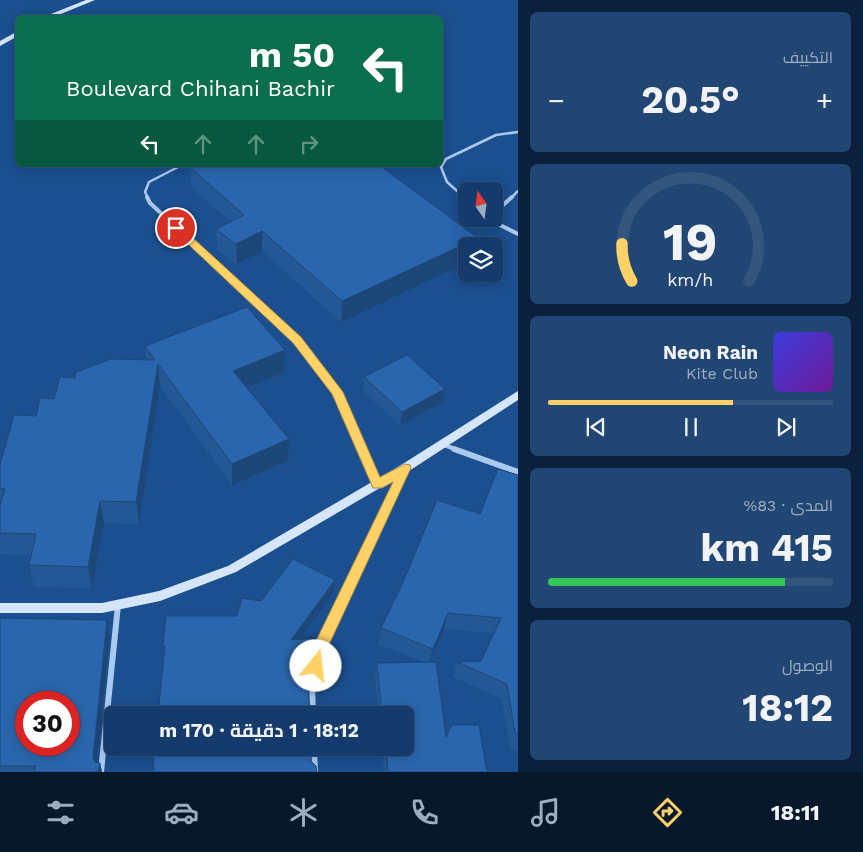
<!DOCTYPE html>
<html lang="ar">
<head>
<meta charset="utf-8">
<style>
  body { margin:0; font-family:"Work Sans",Cairo,sans-serif; background:#214673; color:#f1f3f6; direction:rtl; height:100vh; display:flex; flex-direction:column; font-size:19px; white-space:nowrap }
  * { box-sizing:border-box; margin:0 }
  p { font-size:16px; color:#9dadc1 }
  .icon { flex:none; width:28px; height:28px; fill:none; stroke:currentColor; stroke-width:2; stroke-linecap:round; stroke-linejoin:round }
  .map { position:relative; flex:1; overflow:hidden; direction:ltr }
  .drawer { display:flex; flex-direction:column; gap:12px; padding:12px; background:#0b203b; width:345px }
  .drawer>* { flex:none }
  .top-card { position:absolute; left:15px; top:15px; width:428px; height:152px; border-radius:8px; box-shadow:0 2px 12px #0003,0 0 0 1px #33557e; direction:rtl; background:#0b6e4f; color:#fff; overflow:hidden }
  .needle { width:32px; rotate:346deg }
  .fabs { position:absolute; left:458px; top:182px; display:grid; gap:10px }
  .fabs a { display:grid; place-items:center; width:45px; height:45px; border-radius:8px; background:#143b6b; box-shadow:0 2px 12px #0003,0 0 0 1px #33557e; font-size:25px }
  .speed { position:absolute; left:15px; top:691px; display:flex; gap:10px; font-size:25px; font-weight:700; text-align:center }
  .speed>* { display:grid; place-content:center; width:65px; height:65px; border-radius:50%; background:#143b6b; box-shadow:0 2px 12px #0003,0 0 0 1px #33557e; line-height:1 }
  .speed .limit { border:8px solid #d22; background:#fff; color:#111 }
  .pin { position:absolute; display:grid; place-items:center; width:42px; height:42px; color:#fff; margin:-21px; border:2px solid #fff; border-radius:50%; box-shadow:0 1px 5px #0007 }
  .me { position:absolute; width:55px; margin:-28px; rotate:16deg; stroke-linejoin:round; filter:drop-shadow(0 0 4px #0008) }
  .turn { display:flex; align-items:center; gap:18px; height:105px; padding:0 25px; font-size:22px }
  .turn .icon { width:65px; height:65px; stroke-width:2.5 }
  .turn b { display:block; font-size:35px; line-height:42px }
  .lanes { display:flex; align-items:center; height:48px; padding:0 25px; background:#0003; justify-content:center; gap:25px; direction:ltr }
  .lanes .off { opacity:.35 }
  .big { font-size:38px; font-weight:700; line-height:1.1 }
  .drawer .widget { flex:1; display:flex; flex-direction:column; justify-content:center; gap:8px; min-width:0; padding:0 18px; border-radius:8px; background:#214673 }
  .drawer .dial { align-items:center; gap:0 }
  .dial svg { height:130px; overflow:visible; fill:none; stroke:#33557e; stroke-width:7; stroke-linecap:round; text-anchor:middle }
  .dial text { fill:#f1f3f6; stroke:none }
  .song { display:flex; align-items:center; gap:15px }
  .cover { width:60px; height:60px; border-radius:8px; background:linear-gradient(135deg,hsl(240 70% 55%),hsl(280 70% 35%)) }
  .played { height:5px; border-radius:2px; background:linear-gradient(90deg,#ffd166 65%,#33557e 65%) }
  .keys { display:flex; justify-content:space-around; direction:ltr }
  .heat { display:flex; justify-content:space-between; align-items:center; font-size:28px; direction:ltr }
  .charge { height:8px; border-radius:4px; background:linear-gradient(90deg,#34c759 83%,#33557e 0) }
  .trip { position:absolute; left:104px; top:706px; width:310px; height:50px; border-radius:8px; background:#143b6b; box-shadow:0 2px 12px #0003,0 0 0 1px #33557e; font-weight:700; line-height:50px; text-align:center; direction:rtl }
  .dock { display:flex; height:80px; justify-content:space-around; align-items:center; background:#08182b; color:#9dadc1 }
  .dock .icon { width:35px; height:35px }
  .dock .active { color:#ffd166 }
  .dock b { font-size:22px; color:#f1f3f6 }
  main { display:flex; flex:1; min-height:0 }
  .map>svg:first-child { display:block }
</style>
</head>
<body>
<main>
<section class="drawer">
<div class="widget"><p>التكييف</p>
<div class="heat"><a>−</a><b class="big">20.5°</b><a>+</a></div>
</div>
<div class="widget dial"><svg viewBox="0 0 100 80">
<path d="M14 69A42 42 0 1 1 86 69"/>
<path d="M14 69A42 42 0 0 1 8 46" stroke="#ffd166"/>
<text x="50" y="56" font-size="32" font-weight="700">19</text>
<text x="50" y="72" font-size="11">km/h</text>
</svg></div>
<div class="widget">
<div class="song"><i class="cover"></i><div><b>Neon Rain</b><p>Kite Club</p></div></div>
<div class="played"></div>
<div class="keys"><svg class="icon" aria-label="previous" viewBox="0 0 24 24"><path d="M18 5L8 12l10 7zM5 5v14"/></svg><svg class="icon" aria-label="pause" viewBox="0 0 24 24"><path d="M8 5v14M16 5v14"/></svg><svg class="icon" aria-label="next" viewBox="0 0 24 24"><path d="M6 5l10 7-10 7zM19 5v14"/></svg></div>
</div>
<div class="widget"><p>المدى · 83%</p><b class="big">415 km</b><div class="charge"></div></div>
<div class="widget"><p>الوصول</p><b class="big">18:12</b></div>
</section>
<div class="map">
<svg width="518" height="772" viewBox="0 0 518 772">
  <rect width="100%" height="100%" fill="#1b4f8f"/>
  <g fill="none" stroke-linecap="round" stroke-linejoin="round">
    <g stroke="#a9c9ee" stroke-width="2.5">
      <path d="M148,198L145,192L149,182L182,165"/>
      <path d="M465,198L447,182L441,167L446,159L496,135L518,132"/>
      <path d="M511,198L518,191"/>
    </g>
    <g stroke="#a9c9ee" stroke-width="4">
      <path d="M147,197L150,203L297,340L337,393L362,450"/>
      <path d="M463,197L466,199"/>
      <path d="M494,213L512,197"/>
      <path d="M488,219L518,234"/>
    </g>
    <path stroke="#a9c9ee" stroke-width="4.5" d="M362,449L377,483"/>
    <path stroke="#a9c9ee" stroke-width="4.5" d="M444,445L458,450"/>
    <g stroke="#a9c9ee" stroke-width="6">
      <path d="M454,449L518,472"/>
      <path d="M313,715L312,685L320,647L404,470"/>
      <path d="M314,748L315,772"/>
      <path d="M101,772L118,605"/>
    </g>
    <g fill="#d6e6fa" fill-rule="evenodd">
      <path d="M86,0H95L51,18H41Z"/>
      <path d="M18,31V36L0,46V41Z"/>
      <path d="M518,391V400L409,471L236,572L160,601L102,613H0V603H102L159,591L228,566L401,465Z"/>
    </g>
  </g>
  <g fill="#245895">
    <path d="M379,165L341,322L262,251L237,265L217,250L216,229L230,222L191,187L190,167Z"/>
    <path d="M145,346L284,372L247,387L289,439L288,461L232,485L160,386L139,524L104,523L92,588L34,587L29,565L31,555L0,554V465L36,416L54,399L146,360Z"/>
    <path d="M364,377L443,402L400,425L363,391Z"/>
    <path d="M518,475V751L510,748L502,699L453,677L457,662L481,661L494,633L444,629L430,662L446,737L487,772H384L382,748H405V715H379L375,678L377,663L424,662L378,644L381,628L480,514Z"/>
    <path d="M0,618L107,620L110,635L97,763H100L102,772H0Z"/>
    <path d="M319,666H325L324,678H318Z"/>
  </g>
  <g fill="#1d4779">
    <path d="M262,231V251L237,265L236,244Z"/>
    <path d="M478,238L477,246H466V263L341,322L342,301Z"/>
    <path d="M285,350L284,372L234,393L233,371Z"/>
    <path d="M158,364L160,386L139,524L136,502Z"/>
    <path d="M445,389L443,402L400,425L402,412Z"/>
    <path d="M289,439L288,461L232,485V464Z"/>
    <path d="M100,501L104,523L92,588L88,567Z"/>
    <path d="M335,580L333,593L291,652V640Z"/>
    <path d="M448,613L444,629L429,664L433,649Z"/>
    <path d="M107,620L110,635L96,771L93,758Z"/>
    <path d="M315,638L314,651L307,685L308,673Z"/>
    <path d="M100,763L102,772H98Z"/>
  </g>
  <g fill="#2a66ad" stroke="#1d4779" fill-rule="evenodd">
    <path d="M195,165H379L478,238L342,301L262,231L236,244L216,229L244,215L190,167Z"/>
    <path d="M247,307L285,350L233,371L289,439L232,464L158,364L136,502L100,501L88,567L29,565L36,534L0,533V505L5,489L0,488V465L14,415L36,416L40,398L54,399L60,377L75,378L76,372L111,359L155,360L145,346Z"/>
    <path d="M407,355L445,389L402,412L364,377Z"/>
    <path d="M498,469L518,475V734L515,733L507,684L457,662L481,661L501,618L448,613L433,649L381,628L404,580L437,500L480,514Z"/>
    <path d="M293,559L335,580L291,640L315,638L308,673L309,704L312,708L317,707L318,715H158L165,646H163L166,616H237L242,598L261,601Z"/>
    <path d="M0,618L107,620L93,758L95,762L100,763L98,772H34L36,766H0ZM26,702H69V745H26Z"/>
    <path d="M323,649L325,666H319Z"/>
    <path d="M436,662L446,737L452,725H479L487,772H388L386,748H405V715H382L377,663Z"/>
    <path d="M153,748H311V761L316,766L317,772H154Z"/>
  </g>
  <path fill="#ffd166" stroke="#a68842" d="M176,225L180,226L301,337L343,392L380,477L405,464L410,465L411,468L328,647L321,671L316,673L311,671L309,666L313,647L393,482L382,488H373L332,394L293,343L173,230V226Z"/>
</svg>
<div class="fabs">
<a><svg class="needle" viewBox="-14 -14 28 28"><path d="M0-13l5 13h-10z" fill="#e53935"/><path d="M0 13l5-13h-10z" fill="#9dadc1"/></svg></a>
<a><svg class="icon" aria-label="layers" viewBox="0 0 24 24"><path d="M12 4l9 5-9 5-9-5zM3 14l9 5 9-5"/></svg></a>
</div>
<div class="speed"><div class="limit">30</div></div>
<div class="pin" style="left:176px;top:228px;background:#d93025"><svg class="icon" aria-label="arrive" viewBox="0 0 24 24"><path d="M6 21V4h12l-3 4 3 4H6"/></svg></div>
<svg class="me" style="left:316px;top:666px" viewBox="-20 -20 40 40"><circle r="19" fill="#fff"/><path d="M0-13L10 11 0 6-10 11z" fill="#ffd166"/></svg>
<div class="trip">18:12 · 1 دقيقة · 170 m</div>
<div class="top-card">
<div class="turn"><svg class="icon" aria-label="left" viewBox="0 0 24 24"><path d="M17 20v-9H6M10 6l-5 5 5 5"/></svg><div><b>50 m</b>Boulevard Chihani Bachir</div></div>
<div class="lanes"><svg class="icon" aria-label="left" viewBox="0 0 24 24"><path d="M17 20v-9H6M10 6l-5 5 5 5"/></svg><svg class="icon off" aria-label="ahead" viewBox="0 0 24 24"><path d="M12 20V5M6 11l6-6 6 6"/></svg><svg class="icon off" aria-label="ahead" viewBox="0 0 24 24"><path d="M12 20V5M6 11l6-6 6 6"/></svg><svg class="icon off" aria-label="right" viewBox="0 0 24 24"><path d="M7 20v-9h11M14 6l5 5-5 5"/></svg></div>
</div>
</div>
</main>
<nav class="dock">
<b>18:11</b>
<svg class="icon active" aria-label="directions" viewBox="0 0 24 24"><path d="M12 3l9 9-9 9-9-9zM9 14v-3h6M13 9l2 2-2 2"/></svg>
<svg class="icon" aria-label="music" viewBox="0 0 24 24"><path d="M9 18V5l10-2v13"/><circle cx="6" cy="18" r="3"/><circle cx="16" cy="16" r="3"/></svg>
<svg class="icon" aria-label="phone" viewBox="0 0 24 24"><path d="M5 4h4l2 5-3 2q2 4 5 5l2-3 5 2v4C11 20 4 13 5 4z"/></svg>
<svg class="icon" aria-label="climate" viewBox="0 0 24 24"><path d="M12 3v18M4 7l16 10M4 17L20 7"/></svg>
<svg class="icon" aria-label="car" viewBox="0 0 24 24"><path d="M5 17H2v-5l4-1 3-4h7l3 4 3 1v5h-3M9 17h6M6 11h13"/><circle cx="7" cy="17" r="2"/><circle cx="17" cy="17" r="2"/></svg>
<svg class="icon" aria-label="filters" viewBox="0 0 24 24"><path d="M4 7h16M4 17h16"/><circle cx="9" cy="7" r="2"/><circle cx="15" cy="17" r="2"/></svg>
</nav>
</body>
</html>
